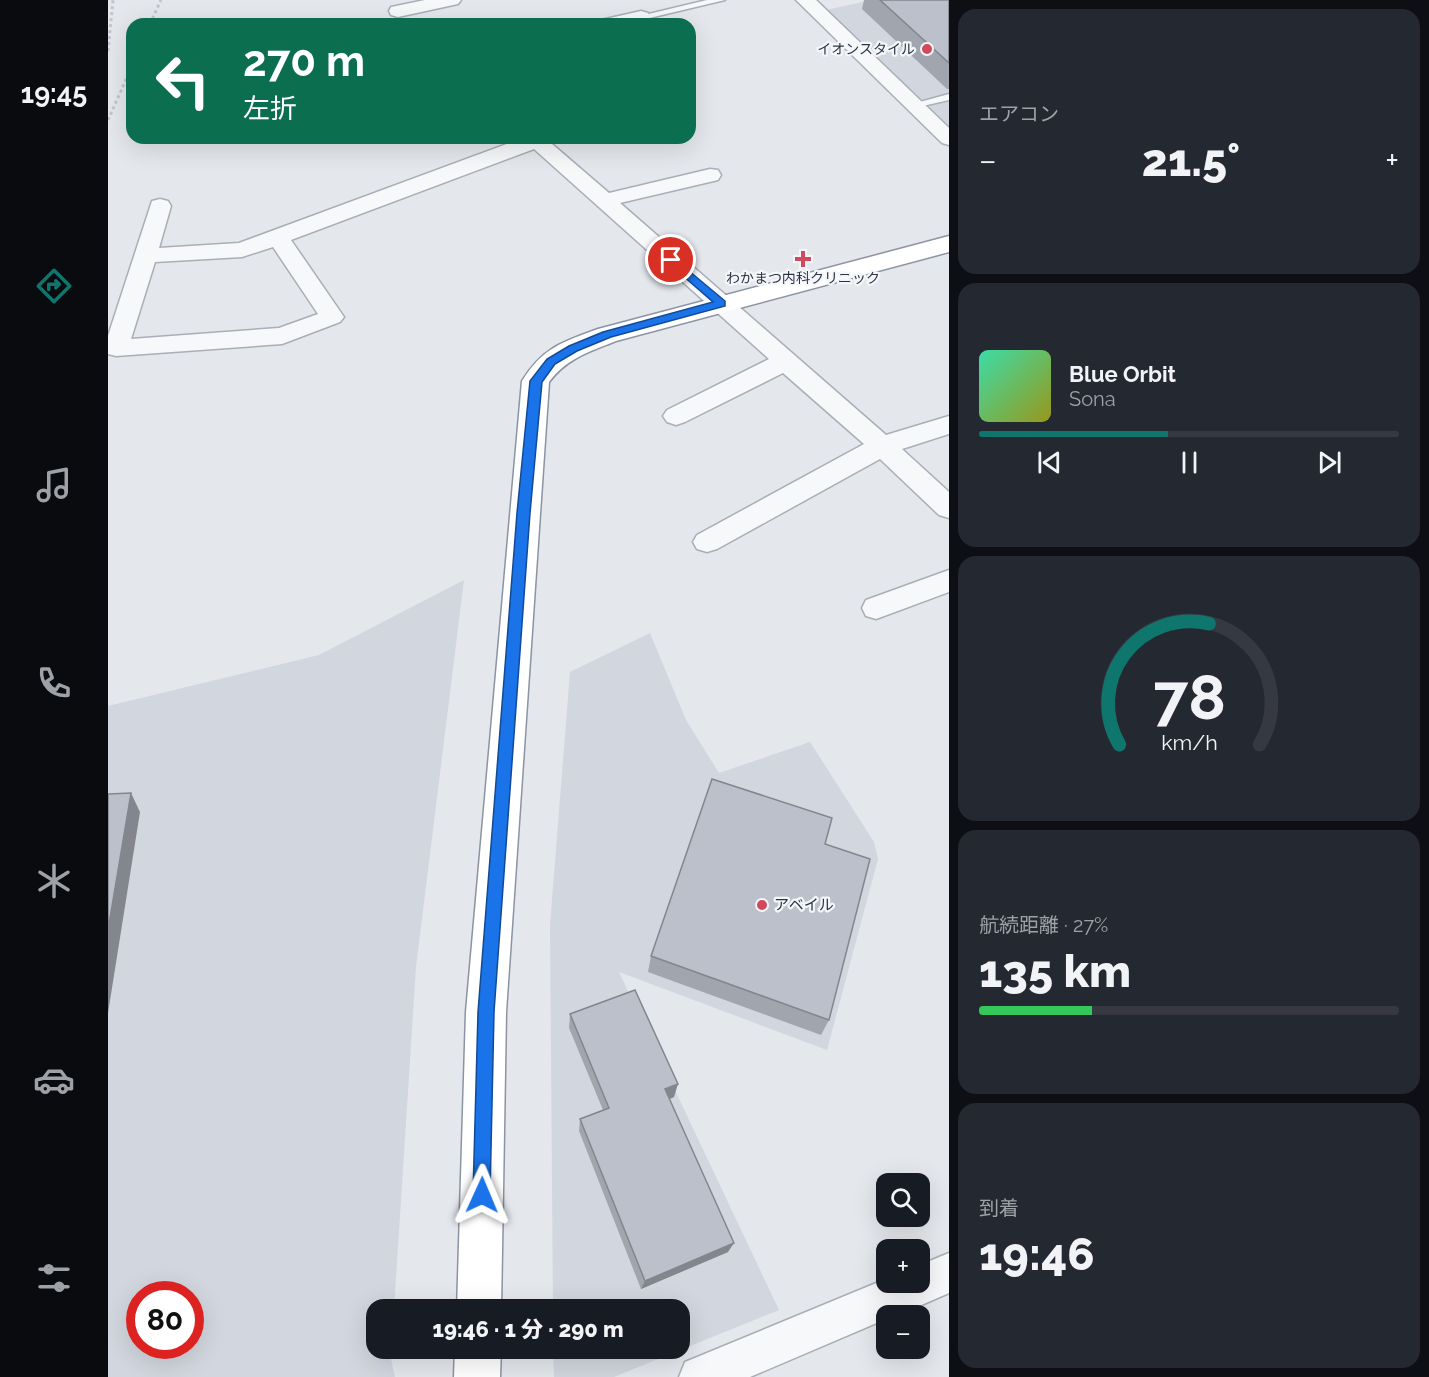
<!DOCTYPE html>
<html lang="ja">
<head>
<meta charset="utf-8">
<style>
  body { margin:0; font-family:Raleway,"Noto Sans JP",sans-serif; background:#242831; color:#f1f3f6; height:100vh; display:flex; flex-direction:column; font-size:22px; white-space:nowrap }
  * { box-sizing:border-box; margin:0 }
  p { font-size:20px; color:#9ea1a6 }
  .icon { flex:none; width:33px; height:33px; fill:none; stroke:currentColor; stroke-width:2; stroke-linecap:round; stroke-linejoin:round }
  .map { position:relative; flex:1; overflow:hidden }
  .sheet { display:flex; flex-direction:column; gap:9px; padding:9px; background:#0d0f14; width:480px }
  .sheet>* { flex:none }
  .top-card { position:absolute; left:18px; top:18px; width:570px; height:126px; border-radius:18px; box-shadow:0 6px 24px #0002; background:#0b6e4f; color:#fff; overflow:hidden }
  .buttons { position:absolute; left:768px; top:1173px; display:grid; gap:12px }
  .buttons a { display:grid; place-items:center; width:54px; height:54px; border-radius:12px; background:#171b24; box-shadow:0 6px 24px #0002; font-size:30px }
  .speed { position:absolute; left:18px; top:1281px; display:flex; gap:12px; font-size:30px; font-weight:700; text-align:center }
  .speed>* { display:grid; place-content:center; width:78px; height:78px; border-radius:50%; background:#171b24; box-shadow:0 6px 24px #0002; line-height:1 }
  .speed .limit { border:9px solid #d22; background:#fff; color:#111 }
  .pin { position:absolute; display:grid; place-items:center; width:51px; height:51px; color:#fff; margin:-26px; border:3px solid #fff; border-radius:50%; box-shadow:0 2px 6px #0007 }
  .me { position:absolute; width:66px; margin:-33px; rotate:1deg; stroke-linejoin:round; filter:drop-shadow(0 0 4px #0008) }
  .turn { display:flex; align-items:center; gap:21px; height:126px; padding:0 18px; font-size:27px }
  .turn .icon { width:78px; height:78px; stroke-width:2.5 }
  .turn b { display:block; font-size:42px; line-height:51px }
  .big { font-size:45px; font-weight:800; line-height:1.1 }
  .sheet .widget { flex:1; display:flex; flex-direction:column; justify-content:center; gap:9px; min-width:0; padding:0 21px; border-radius:18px; background:#242831 }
  .sheet .dial { align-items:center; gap:0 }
  .dial svg { height:156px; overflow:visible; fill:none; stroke:#363941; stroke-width:7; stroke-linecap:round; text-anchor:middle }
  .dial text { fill:#f1f3f6; stroke:none }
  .song { display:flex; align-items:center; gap:18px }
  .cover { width:72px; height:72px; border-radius:9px; background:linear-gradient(135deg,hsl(160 70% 55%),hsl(60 70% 35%)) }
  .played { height:6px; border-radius:3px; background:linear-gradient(90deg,#0f766e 45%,#363941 45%) }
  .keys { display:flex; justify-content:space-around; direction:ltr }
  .heat { display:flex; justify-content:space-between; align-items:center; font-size:33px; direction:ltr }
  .charge { height:9px; border-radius:4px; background:linear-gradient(90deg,#34c759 27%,#363941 0) }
  .trip { position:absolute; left:258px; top:1299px; width:324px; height:60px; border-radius:18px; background:#171b24; box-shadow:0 6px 24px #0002; font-weight:800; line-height:60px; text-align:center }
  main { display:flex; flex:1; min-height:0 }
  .tabs { display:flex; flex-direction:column; width:108px; justify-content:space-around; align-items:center; background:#090b0e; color:#9ea1a6 }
  .tabs .icon { width:42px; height:42px }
  .tabs .on { color:#0f766e }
  .tabs b { font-size:27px; color:#f1f3f6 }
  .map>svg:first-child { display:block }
</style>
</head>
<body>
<main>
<nav class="tabs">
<b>19:45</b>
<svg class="icon on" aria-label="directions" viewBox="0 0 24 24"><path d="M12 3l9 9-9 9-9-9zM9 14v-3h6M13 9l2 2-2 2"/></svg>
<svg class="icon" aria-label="music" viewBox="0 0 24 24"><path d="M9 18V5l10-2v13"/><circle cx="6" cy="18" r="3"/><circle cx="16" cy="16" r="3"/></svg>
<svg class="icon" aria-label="phone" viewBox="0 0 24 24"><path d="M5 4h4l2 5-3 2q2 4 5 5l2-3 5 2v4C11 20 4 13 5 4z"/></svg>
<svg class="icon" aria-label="climate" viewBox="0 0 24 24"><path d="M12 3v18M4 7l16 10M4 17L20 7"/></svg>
<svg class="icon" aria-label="car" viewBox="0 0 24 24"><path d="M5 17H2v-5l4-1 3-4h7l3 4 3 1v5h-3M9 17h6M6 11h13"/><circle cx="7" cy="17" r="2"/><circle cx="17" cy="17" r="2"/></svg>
<svg class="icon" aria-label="filters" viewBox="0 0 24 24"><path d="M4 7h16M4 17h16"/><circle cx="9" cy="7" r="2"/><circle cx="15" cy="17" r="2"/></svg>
</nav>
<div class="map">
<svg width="841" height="1377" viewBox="0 0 841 1377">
  <rect width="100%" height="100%" fill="#e4e7ec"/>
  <g fill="#d2d6de" fill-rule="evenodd">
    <path d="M764,0H841V132L713,11Z"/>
    <path d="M356,580L308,967L286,1309L268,1310V1348L283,1349V1359L287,1377H0V706L211,655ZM32,1294H82V1346H32Z"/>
    <path d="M542,633L578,720L611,773L702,742L766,842L770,859L719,1050L511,972L671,1310L506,1377H446L445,1349L572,1348V1310H445L442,925L462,672Z"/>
  </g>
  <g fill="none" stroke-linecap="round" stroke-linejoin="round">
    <defs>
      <g id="lane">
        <path d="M599,0H617L533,20L528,17Z"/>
        <path d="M841,94V100L806,108L801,105Z"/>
      </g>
      <g id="street">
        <path d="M317,0H353L350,4L290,17L283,15L281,11L283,7Z"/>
        <path d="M688,0H708L841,128V145L834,143Z"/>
        <path d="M533,11L540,13L542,17L540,21L526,24H491L493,20Z"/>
        <path d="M415,138H437L501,193L602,169L610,170L613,175L610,180L512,203L778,435L841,416V434L794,449L841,492V518L831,515L772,459L609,549L599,552L589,549L585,542L589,535L756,444L675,373L577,422L568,425L559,422L555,416L559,410L661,359L426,149L183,240L236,317L232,322L174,344L8,356L0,354V336L44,201L52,199L60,201L63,206L51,248L131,243ZM165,247L210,314L171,328L23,339L47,262L134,257Z"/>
        <path d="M841,570V592L768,619L758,616L754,608L758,600Z"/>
        <path d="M841,1253V1293L788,1316H778V1319L642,1377H571L577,1362L778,1279V1282H812V1265Z"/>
      </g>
      <g id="highway">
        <path d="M841,236V252L508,341C481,352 459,358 441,382L398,1012L393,1310H349L358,1012L414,381C435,347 455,342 490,329Z"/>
        <path d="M347,1348H393L392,1377H346Z"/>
      </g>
    </defs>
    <use href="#lane" stroke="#a9aeb7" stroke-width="3"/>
    <use href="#street" stroke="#a9aeb7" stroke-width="3"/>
    <use href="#highway" stroke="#8b94a3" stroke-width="3"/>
    <g stroke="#c2c5cb" stroke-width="3" stroke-dasharray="3 3" stroke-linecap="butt">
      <path d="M42,24L53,0"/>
      <path d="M0,51L5,0"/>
      <path d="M0,120L24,66"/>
    </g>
    <use href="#lane" fill="#f7f8fa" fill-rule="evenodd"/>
    <use href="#street" fill="#f7f8fa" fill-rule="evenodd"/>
    <use href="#highway" fill="#fff" fill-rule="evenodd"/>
  </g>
  <g fill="#a1a5ae">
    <path d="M756,0H841V89H839L754,9Z"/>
    <path d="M717,844L721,1020L713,1035L540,972L543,956Z"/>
    <path d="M462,1014L566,1097L562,1099L620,1252L533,1289L471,1131L472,1119L495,1110L461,1028Z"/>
  </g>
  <g fill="#83868d">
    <path d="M23,793L32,812L0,1013V930Z"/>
    <path d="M570,1084L566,1097L554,1102L557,1089Z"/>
    <path d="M626,1243L620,1252L533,1289L537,1281Z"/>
  </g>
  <g fill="#bbc0ca" stroke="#83868d" stroke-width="1.5">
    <path d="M772,0H841V63Z"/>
    <path d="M604,779L724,818L717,844L762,859L721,1020L543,956Z"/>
    <path d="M23,793L0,930V794Z"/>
    <path d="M527,990L570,1084L557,1089L626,1243L537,1281L472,1119L501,1108L462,1014Z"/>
  </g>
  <path fill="#1a73e8" stroke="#114b97" stroke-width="1.5" d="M563,256L617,301V306L503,337L469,351L447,364L434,382L422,513L386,1012L382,1195L380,1201L374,1204L367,1201L365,1195L370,1012L409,513L422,381L439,359L461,346L495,332L605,302L559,262V257Z"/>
  <g fill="#d1495b" stroke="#f4f6f9" stroke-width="2">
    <circle cx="819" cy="49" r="6"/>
    <path d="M692 250h6v6h6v6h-6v6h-6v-6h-6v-6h6z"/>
    <circle cx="654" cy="905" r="6"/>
  </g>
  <g text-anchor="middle" stroke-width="4.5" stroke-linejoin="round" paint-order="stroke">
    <g font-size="14" fill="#2b3445" stroke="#f4f6f9" text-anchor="end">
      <text x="807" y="54">イオンスタイル</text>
      <text x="695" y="283" text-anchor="middle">わかまつ内科クリニック</text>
    </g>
    <g font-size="15" fill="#2b3445" stroke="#f4f6f9" text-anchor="start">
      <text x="666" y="910">アベイル</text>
    </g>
  </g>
</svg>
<div class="buttons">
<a><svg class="icon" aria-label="search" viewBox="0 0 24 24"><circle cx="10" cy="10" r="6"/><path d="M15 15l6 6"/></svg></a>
<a>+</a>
<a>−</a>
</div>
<div class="speed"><div class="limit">80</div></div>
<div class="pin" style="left:563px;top:260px;background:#d93025"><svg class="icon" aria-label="arrive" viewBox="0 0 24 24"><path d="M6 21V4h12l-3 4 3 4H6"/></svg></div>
<svg class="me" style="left:374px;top:1195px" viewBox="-20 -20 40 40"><path d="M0-17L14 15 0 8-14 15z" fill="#1a73e8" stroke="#fff" stroke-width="4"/></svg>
<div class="trip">19:46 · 1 分 · 290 m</div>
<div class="top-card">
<div class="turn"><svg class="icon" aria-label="left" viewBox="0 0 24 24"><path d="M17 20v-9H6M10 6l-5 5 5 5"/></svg><div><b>270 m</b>左折</div></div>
</div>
</div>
<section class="sheet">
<div class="widget"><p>エアコン</p>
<div class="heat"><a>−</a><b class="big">21.5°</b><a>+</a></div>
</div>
<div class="widget">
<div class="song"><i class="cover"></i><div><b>Blue Orbit</b><p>Sona</p></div></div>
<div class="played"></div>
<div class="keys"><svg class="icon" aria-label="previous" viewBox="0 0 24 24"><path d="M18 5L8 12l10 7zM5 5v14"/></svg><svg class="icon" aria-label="pause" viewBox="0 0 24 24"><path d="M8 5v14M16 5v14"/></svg><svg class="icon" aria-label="next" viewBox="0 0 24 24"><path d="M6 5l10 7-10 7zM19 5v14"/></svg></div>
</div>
<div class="widget dial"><svg viewBox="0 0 100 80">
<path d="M14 69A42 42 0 1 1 86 69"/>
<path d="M14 69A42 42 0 0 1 60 7" stroke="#0f766e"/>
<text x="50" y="56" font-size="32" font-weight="700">78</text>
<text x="50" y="72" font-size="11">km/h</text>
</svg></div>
<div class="widget"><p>航続距離 · 27%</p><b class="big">135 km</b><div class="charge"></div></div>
<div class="widget"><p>到着</p><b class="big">19:46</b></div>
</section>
</main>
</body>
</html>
